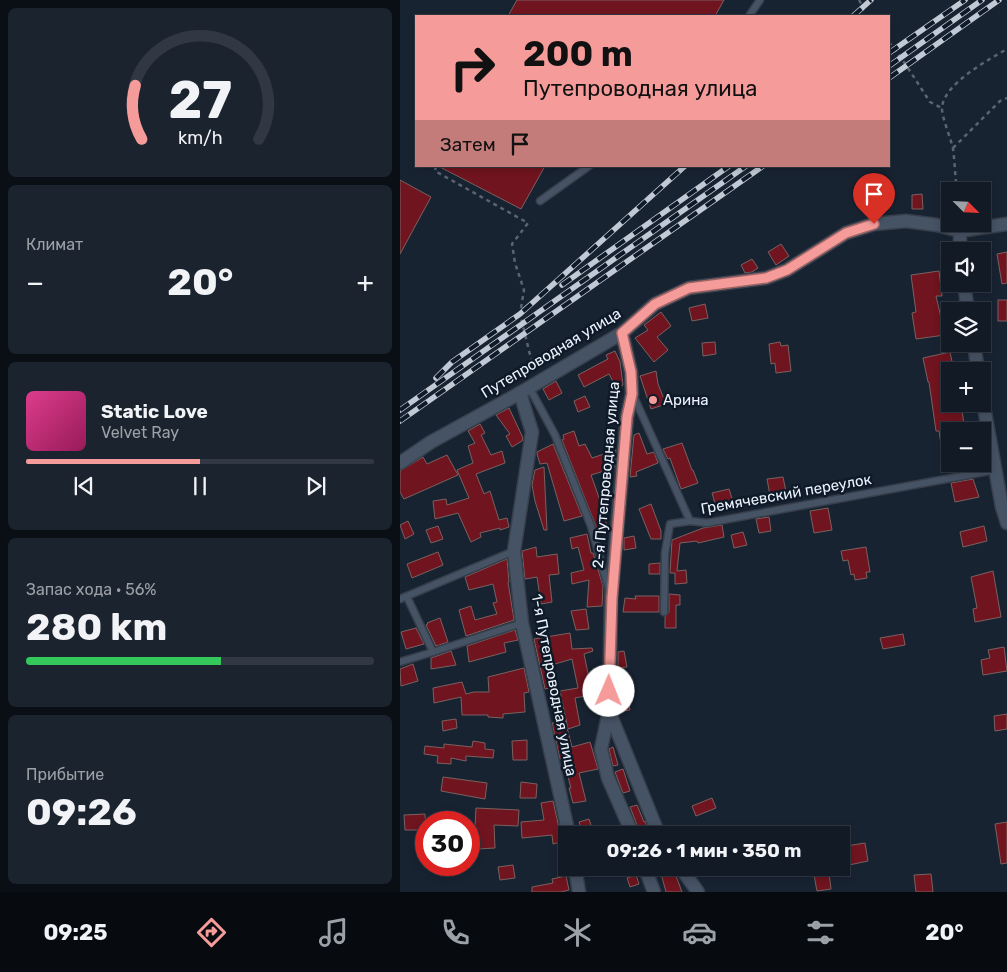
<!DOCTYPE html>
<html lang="ru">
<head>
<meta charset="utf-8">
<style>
  body { margin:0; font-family:Rubik,sans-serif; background:#1b232e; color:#f1f3f6; height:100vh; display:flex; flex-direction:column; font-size:19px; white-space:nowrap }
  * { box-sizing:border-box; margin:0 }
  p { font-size:16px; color:#9ca1a7 }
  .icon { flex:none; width:28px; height:28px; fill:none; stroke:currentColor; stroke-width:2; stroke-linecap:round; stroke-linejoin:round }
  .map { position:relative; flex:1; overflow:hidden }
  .sheet { display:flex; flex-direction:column; gap:8px; padding:8px; background:#0a0e15; width:400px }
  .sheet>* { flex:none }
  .guide { position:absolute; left:15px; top:15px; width:475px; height:152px; border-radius:0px; box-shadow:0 2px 8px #0003,0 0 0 1px #313843; background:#f59b9a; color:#111; overflow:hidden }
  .needle { width:32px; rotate:114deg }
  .buttons { position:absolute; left:541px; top:182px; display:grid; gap:10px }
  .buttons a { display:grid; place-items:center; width:50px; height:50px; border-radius:0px; background:#121a26; box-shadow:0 2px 8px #0003,0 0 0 1px #313843; font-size:25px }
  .speed { position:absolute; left:15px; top:811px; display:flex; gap:10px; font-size:25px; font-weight:700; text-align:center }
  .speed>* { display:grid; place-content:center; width:65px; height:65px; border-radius:50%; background:#121a26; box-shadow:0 2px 8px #0003,0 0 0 1px #313843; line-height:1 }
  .speed .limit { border:8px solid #d22; background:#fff; color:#111 }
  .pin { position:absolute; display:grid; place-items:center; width:42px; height:42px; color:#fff; margin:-51px -21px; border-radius:50% 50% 50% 0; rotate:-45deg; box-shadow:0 0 5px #0007 }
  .pin .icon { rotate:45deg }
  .me { position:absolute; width:55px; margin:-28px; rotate:1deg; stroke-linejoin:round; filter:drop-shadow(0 0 4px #0008) }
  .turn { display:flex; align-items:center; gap:18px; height:105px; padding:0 25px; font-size:22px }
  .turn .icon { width:65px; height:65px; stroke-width:2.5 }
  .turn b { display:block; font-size:35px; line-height:42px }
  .then { display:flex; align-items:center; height:48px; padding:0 25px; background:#0003; gap:10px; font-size:19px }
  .big { font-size:38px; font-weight:700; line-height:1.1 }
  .sheet .card { flex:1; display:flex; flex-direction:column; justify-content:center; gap:8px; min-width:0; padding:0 18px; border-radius:8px; background:#1b232e }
  .sheet .dial { align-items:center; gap:0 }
  .dial svg { height:130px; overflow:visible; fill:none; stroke:#313843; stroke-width:7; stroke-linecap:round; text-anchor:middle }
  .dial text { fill:#f1f3f6; stroke:none }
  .song { display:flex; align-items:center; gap:15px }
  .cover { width:60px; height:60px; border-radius:8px; background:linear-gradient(135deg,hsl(330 70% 55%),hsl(330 70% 35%)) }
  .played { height:5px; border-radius:2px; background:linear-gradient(90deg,#f59b9a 50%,#313843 50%) }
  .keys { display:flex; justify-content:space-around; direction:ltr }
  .heat { display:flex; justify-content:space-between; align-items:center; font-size:28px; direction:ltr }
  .charge { height:8px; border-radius:4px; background:linear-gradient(90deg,#34c759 56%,#313843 0) }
  .trip { position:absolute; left:158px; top:826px; width:292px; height:50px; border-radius:0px; background:#121a26; box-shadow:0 2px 8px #0003,0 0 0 1px #313843; font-weight:700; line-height:50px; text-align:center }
  .menu { display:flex; height:80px; justify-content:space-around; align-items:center; background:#070a0f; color:#9ca1a7 }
  .menu .icon { width:35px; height:35px }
  .menu .current { color:#f59b9a }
  .menu b { font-size:22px; color:#f1f3f6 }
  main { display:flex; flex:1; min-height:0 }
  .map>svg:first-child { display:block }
</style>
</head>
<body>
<main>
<section class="sheet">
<div class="card dial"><svg viewBox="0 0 100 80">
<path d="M14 69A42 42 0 1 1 86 69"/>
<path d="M14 69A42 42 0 0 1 10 36" stroke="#f59b9a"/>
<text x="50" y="56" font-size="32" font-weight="700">27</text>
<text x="50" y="72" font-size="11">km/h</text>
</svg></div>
<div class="card"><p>Климат</p>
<div class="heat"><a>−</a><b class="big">20°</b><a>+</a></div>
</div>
<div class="card">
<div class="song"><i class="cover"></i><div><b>Static Love</b><p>Velvet Ray</p></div></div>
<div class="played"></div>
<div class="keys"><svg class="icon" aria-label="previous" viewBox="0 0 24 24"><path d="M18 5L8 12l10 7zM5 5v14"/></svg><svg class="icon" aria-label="pause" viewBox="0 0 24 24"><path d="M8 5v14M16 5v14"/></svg><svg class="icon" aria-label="next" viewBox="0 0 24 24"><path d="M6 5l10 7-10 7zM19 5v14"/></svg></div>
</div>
<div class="card"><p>Запас хода · 56%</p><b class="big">280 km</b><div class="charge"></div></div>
<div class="card"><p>Прибытие</p><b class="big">09:26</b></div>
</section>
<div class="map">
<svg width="607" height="892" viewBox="0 0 607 892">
  <rect width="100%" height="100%" fill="#182332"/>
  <g fill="#70141f" stroke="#7a6160">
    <path d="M117,0H324L315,16H108Z"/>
    <path d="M38,166H145L121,209Z"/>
    <path d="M0,180L31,197L0,254Z"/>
    <path d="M522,194L523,209H512V195Z"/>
    <path d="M381,244L389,256L376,265L368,252Z"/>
    <path d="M607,252V283L602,284L597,254Z"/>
    <path d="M352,259L358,268L352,272L345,273L341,265Z"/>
    <path d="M539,271L542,296H536L545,335L516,339L512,313L516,312L511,275Z"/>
    <rect x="598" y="300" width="9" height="21"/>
    <path d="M305,304L308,318L292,321L289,308Z"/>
    <path d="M261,312L271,326L257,337L268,350L254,362L235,338L248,330L244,325Z"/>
    <path d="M315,342L316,354L303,356L302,343Z"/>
    <path d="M380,342L381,346L388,345L391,371L376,373L375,363L371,364L369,344Z"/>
    <path d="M215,351L220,362L223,385L217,389L209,374L184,387L178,375L208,359L206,355Z"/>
    <path d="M550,352L554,371H550V404H561L565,431H550V466H544L539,431H536L529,382H528L523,358Z"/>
    <path d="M256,371L258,384L266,404L251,409L240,376Z"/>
    <path d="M156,381L162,393L149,400L143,389Z"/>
    <path d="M185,396L190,407L178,412L174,401Z"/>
    <path d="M109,408L123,438L122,441L112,447L106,436L110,434L96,415Z"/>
    <path d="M80,424L85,433L81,435L91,455L102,451L105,463L76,474L84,494L90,491L99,520L107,518L109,527L100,530V528L80,533L81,537L71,542L58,513L35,519L33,501L46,499L47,505L69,498L57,470L73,463L68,446L75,443L68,431Z"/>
    <path d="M174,431L179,446L185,444L192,458L216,450L214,468L191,475L203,509L207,526L197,529L162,440L164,439L163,435Z"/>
    <path d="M239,433L247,454L254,452L258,463L236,472L237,476L230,477L234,435Z"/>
    <path d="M282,443L292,470H293L298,483L281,489L271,461L270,458L268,459L263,449Z"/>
    <path d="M153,444L182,516L164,521L147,463L140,464L137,454V452Z"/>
    <path d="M47,455L58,475L4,499L0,492V471L23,457L27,464Z"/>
    <path d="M144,467L147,530H144L135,501L132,485L135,470Z"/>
    <path d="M383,477L386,492L370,495L367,479Z"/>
    <path d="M573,479L579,497L555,502L551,483Z"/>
    <path d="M329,489L334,505L317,510L312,493Z"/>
    <path d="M251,504L261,531V539H251L239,509Z"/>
    <path d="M428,508L432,530L414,533L410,511Z"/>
    <path d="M369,517L371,531L359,533L356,519Z"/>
    <path d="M8,521L14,534L5,539L0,525Z"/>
    <path d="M322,525L324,537L298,543L297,541L280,543L277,571L286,570L287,583L275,584V573H270L272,540L303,528Z"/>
    <path d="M38,526L43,539L31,543L26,530Z"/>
    <path d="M584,526L587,541L563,547L560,532Z"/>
    <path d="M343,532L347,545L334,548L331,535Z"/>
    <path d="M187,534L191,553H193L203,586L202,606L187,607L189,580L172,584L171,573L184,570L178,547L172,549L170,538Z"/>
    <path d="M234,536L236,548L224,550V538Z"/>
    <path d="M136,547L137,557L157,554L159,574L149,575L152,602L141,604L137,577L125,579L122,551Z"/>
    <path d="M466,547L470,572H466L467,578L455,580L454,574L451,575L448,560L443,561L441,551Z"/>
    <path d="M38,552L43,565L12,578L7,564Z"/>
    <path d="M107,559L109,582H108L114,620L66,636L59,610L71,606L75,620L97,614L93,603L97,602L93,584L69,590L65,577Z"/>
    <path d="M260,563V574H249V564Z"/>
    <path d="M593,571L601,617L575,622L573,609L577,608L571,577Z"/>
    <path d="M269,594L280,595V605H276V628H265V617L269,612Z"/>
    <path d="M235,596H259V612H223L225,598L236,599Z"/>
    <path d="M186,609L189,629L176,630L171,611Z"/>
    <path d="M40,618L48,642L36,646L26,625L28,624L27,623Z"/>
    <path d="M16,628L24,644L6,649L1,632Z"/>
    <path d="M115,630L118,640L104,643L106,652L69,662L67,646Z"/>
    <path d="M170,633L172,649L192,648L193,651L184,654L190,683L193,682L196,694L175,698L180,725L168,729L160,691L178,688L172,659L148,666L154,687L145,689L134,639Z"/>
    <path d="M503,634L505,645L483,649L480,638Z"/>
    <path d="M604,647L607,671L583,675L581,660L590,658L588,650Z"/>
    <path d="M51,651L56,665L31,669V658Z"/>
    <path d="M224,651L227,667L218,668V652Z"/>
    <path d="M13,664L18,681L1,686L0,669Z"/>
    <path d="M124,668L129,692L124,693L125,712L103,714V718L88,717V715H62L61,697L34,703L33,688L62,682L66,694L74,692H89L88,677Z"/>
    <path d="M227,695L230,710L218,712L217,696Z"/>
    <path d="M607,714V729L595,731L594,716Z"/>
    <path d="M56,719L57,728L43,731L42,721Z"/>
    <path d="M165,720L172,747L190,742L198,769L179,773L186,801L173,803L169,788H171L163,758L160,759L152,723Z"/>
    <path d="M127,740V760H113L112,741Z"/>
    <path d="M73,741L85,743V749L94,750L93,758L66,756V761L51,758V764L37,763L38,756L24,754L25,746L44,748V744L72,747Z"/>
    <path d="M213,747L218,765L213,766L209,749Z"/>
    <path d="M223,769L230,791L223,793L215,772Z"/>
    <path d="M43,777L87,783L85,799L41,791Z"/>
    <path d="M121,782L137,784L136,798H120Z"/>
    <path d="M312,798L316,808L296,816L292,806Z"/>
    <path d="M153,801L161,837L164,841L153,844L152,835L122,838L121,822L144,820L141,803Z"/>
    <path d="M237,805L244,822L245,821L250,835H241L230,807Z"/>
    <path d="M76,808L119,810L118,826L94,825L95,848L78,849L77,828L75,827Z"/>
    <path d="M25,814L26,830H5L4,815Z"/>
    <path d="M189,819L194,835H183L179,822Z"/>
    <path d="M607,822V863L601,864L595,824Z"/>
    <path d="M465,843L468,861L449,865L446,846Z"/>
    <path d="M113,865L115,878L100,880L98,867Z"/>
    <path d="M269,868H273L282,892H266L260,870Z"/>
    <path d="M429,873L431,889L417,891L414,875Z"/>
    <path d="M531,874L533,892H516L514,875Z"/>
    <path d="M236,875L239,884L230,887L227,878Z"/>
    <path d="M166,876L169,890L161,892H132V887L153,883L152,879Z"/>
  </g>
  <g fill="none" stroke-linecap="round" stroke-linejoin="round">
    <defs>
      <g id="service">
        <path d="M349,16L360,0"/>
        <path d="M140,201L189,166"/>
        <path d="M129,387L155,435L191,526L208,587"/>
        <path d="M234,397L290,521L307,523L595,470"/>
        <path d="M7,597L33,652L122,623"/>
        <path d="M0,599L114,551"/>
        <path d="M264,612L265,553L270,524L290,521"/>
        <path d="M0,662L33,652"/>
      </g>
      <g id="minor">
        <path d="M560,251V231"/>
        <path d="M564,284L568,311"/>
        <path d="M222,333L231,372L232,394L227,417L211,598L209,711L259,835"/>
        <path d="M574,344L578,371"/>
        <path d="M120,393L132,432L114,551L122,623L169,835"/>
        <path d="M582,396L602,507L607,523"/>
        <path d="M0,463L31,442L120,393L222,333L255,304L289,288L366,278L387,270L446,233L474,224L506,221L537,225L560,231L607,224"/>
        <path d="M209,711L201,749L208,778L233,835"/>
        <path d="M175,868L179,892"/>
        <path d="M245,868L254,892"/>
        <path d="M281,868L298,892"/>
      </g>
    </defs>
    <use href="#service" stroke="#373f4c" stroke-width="9"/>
    <use href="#minor" stroke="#373f4c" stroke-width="15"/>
    <g stroke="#5a6472" stroke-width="2.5" stroke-dasharray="4 4" stroke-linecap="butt">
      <path d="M459,0L463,7V16"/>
      <path d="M489,42L506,65L530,102L542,108"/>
      <path d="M553,148L600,101L607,98"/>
      <path d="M36,166L35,171L128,223L112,244L115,263L124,290L120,314L134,371"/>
      <path d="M557,191C555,177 555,163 553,149C551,138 541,116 542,107C545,83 588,60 607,49"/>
    </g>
    <use href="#service" stroke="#465364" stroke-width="6"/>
    <use href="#minor" stroke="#465364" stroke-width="12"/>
    <defs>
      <g id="rail">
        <path d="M453,16L471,0"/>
        <path d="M489,53L565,0"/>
        <path d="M489,66L582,0"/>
        <path d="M489,78L599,0"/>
        <path d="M162,285L329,166"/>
        <path d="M36,378L52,362L120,314L285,166"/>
        <path d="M0,410L346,166"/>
        <path d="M0,421L363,166"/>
      </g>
    </defs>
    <use href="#rail" stroke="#c1c9d5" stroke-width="5.5"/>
    <use href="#rail" stroke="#0f1a28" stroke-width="4" stroke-dasharray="11" stroke-linecap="butt"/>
  </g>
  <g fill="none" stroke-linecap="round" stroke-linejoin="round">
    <defs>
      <path id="route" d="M209,691L212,598L227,417L232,394L231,372L222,333L255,304L289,288L366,278L387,270L446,233L474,224"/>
    </defs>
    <use href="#route" stroke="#9f6564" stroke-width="12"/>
    <use href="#route" stroke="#f59b9a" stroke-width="9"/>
  </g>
  <circle fill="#f59b9a" stroke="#0f1a28" stroke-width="2" cx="253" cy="400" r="5"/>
  <g text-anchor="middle" stroke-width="5" stroke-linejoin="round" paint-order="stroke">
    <g font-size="15" fill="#ecf3fe" stroke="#0f1a28">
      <text transform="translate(151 353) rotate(-31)" y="5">Путепроводная улица</text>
      <text transform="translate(206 475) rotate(-85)" y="5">2-я Путепроводная улица</text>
      <text transform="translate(386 494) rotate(-10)" y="5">Гремячевский переулок</text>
      <text transform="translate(154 685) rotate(79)" y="5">1-я Путепроводная улица</text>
    </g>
    <g font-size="15" fill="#ecf3fe" stroke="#0f1a28" text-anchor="start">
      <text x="263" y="405">Арина</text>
    </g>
  </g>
</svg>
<div class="buttons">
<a><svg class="needle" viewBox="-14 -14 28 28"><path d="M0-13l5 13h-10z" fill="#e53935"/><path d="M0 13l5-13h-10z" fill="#9ca1a7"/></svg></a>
<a><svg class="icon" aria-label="sound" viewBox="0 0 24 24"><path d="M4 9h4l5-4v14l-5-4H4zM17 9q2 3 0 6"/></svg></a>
<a><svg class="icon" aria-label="layers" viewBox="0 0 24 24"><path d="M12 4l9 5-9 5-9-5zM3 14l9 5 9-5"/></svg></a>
<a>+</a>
<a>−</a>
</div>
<div class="speed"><div class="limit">30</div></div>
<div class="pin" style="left:474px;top:224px;background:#d93025"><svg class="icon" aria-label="arrive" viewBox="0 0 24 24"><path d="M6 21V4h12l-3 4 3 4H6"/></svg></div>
<svg class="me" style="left:209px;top:691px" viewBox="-20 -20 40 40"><circle r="19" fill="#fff"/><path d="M0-13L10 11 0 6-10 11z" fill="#f59b9a"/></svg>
<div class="trip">09:26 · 1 мин · 350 m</div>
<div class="guide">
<div class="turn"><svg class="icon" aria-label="right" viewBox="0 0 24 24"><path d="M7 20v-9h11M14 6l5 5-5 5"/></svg><div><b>200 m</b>Путепроводная улица</div></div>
<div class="then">Затем<svg class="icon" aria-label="arrive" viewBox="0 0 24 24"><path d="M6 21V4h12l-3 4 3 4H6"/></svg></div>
</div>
</div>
</main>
<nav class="menu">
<b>09:25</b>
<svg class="icon current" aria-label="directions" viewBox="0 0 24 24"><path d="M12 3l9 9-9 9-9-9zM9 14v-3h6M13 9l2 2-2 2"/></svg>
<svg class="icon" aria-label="music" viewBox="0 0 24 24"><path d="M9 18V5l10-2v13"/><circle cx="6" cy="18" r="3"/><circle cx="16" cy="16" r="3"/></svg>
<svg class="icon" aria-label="phone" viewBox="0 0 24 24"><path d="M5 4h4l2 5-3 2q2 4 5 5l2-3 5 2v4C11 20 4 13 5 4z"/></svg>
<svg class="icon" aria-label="climate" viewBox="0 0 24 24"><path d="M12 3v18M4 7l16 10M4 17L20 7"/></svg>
<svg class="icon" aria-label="car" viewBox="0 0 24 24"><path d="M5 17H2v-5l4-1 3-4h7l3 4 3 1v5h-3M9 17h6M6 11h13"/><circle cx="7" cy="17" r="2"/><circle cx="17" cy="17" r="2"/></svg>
<svg class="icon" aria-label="filters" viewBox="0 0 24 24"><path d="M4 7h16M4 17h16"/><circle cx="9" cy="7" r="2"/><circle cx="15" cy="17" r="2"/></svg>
<b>20°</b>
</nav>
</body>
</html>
